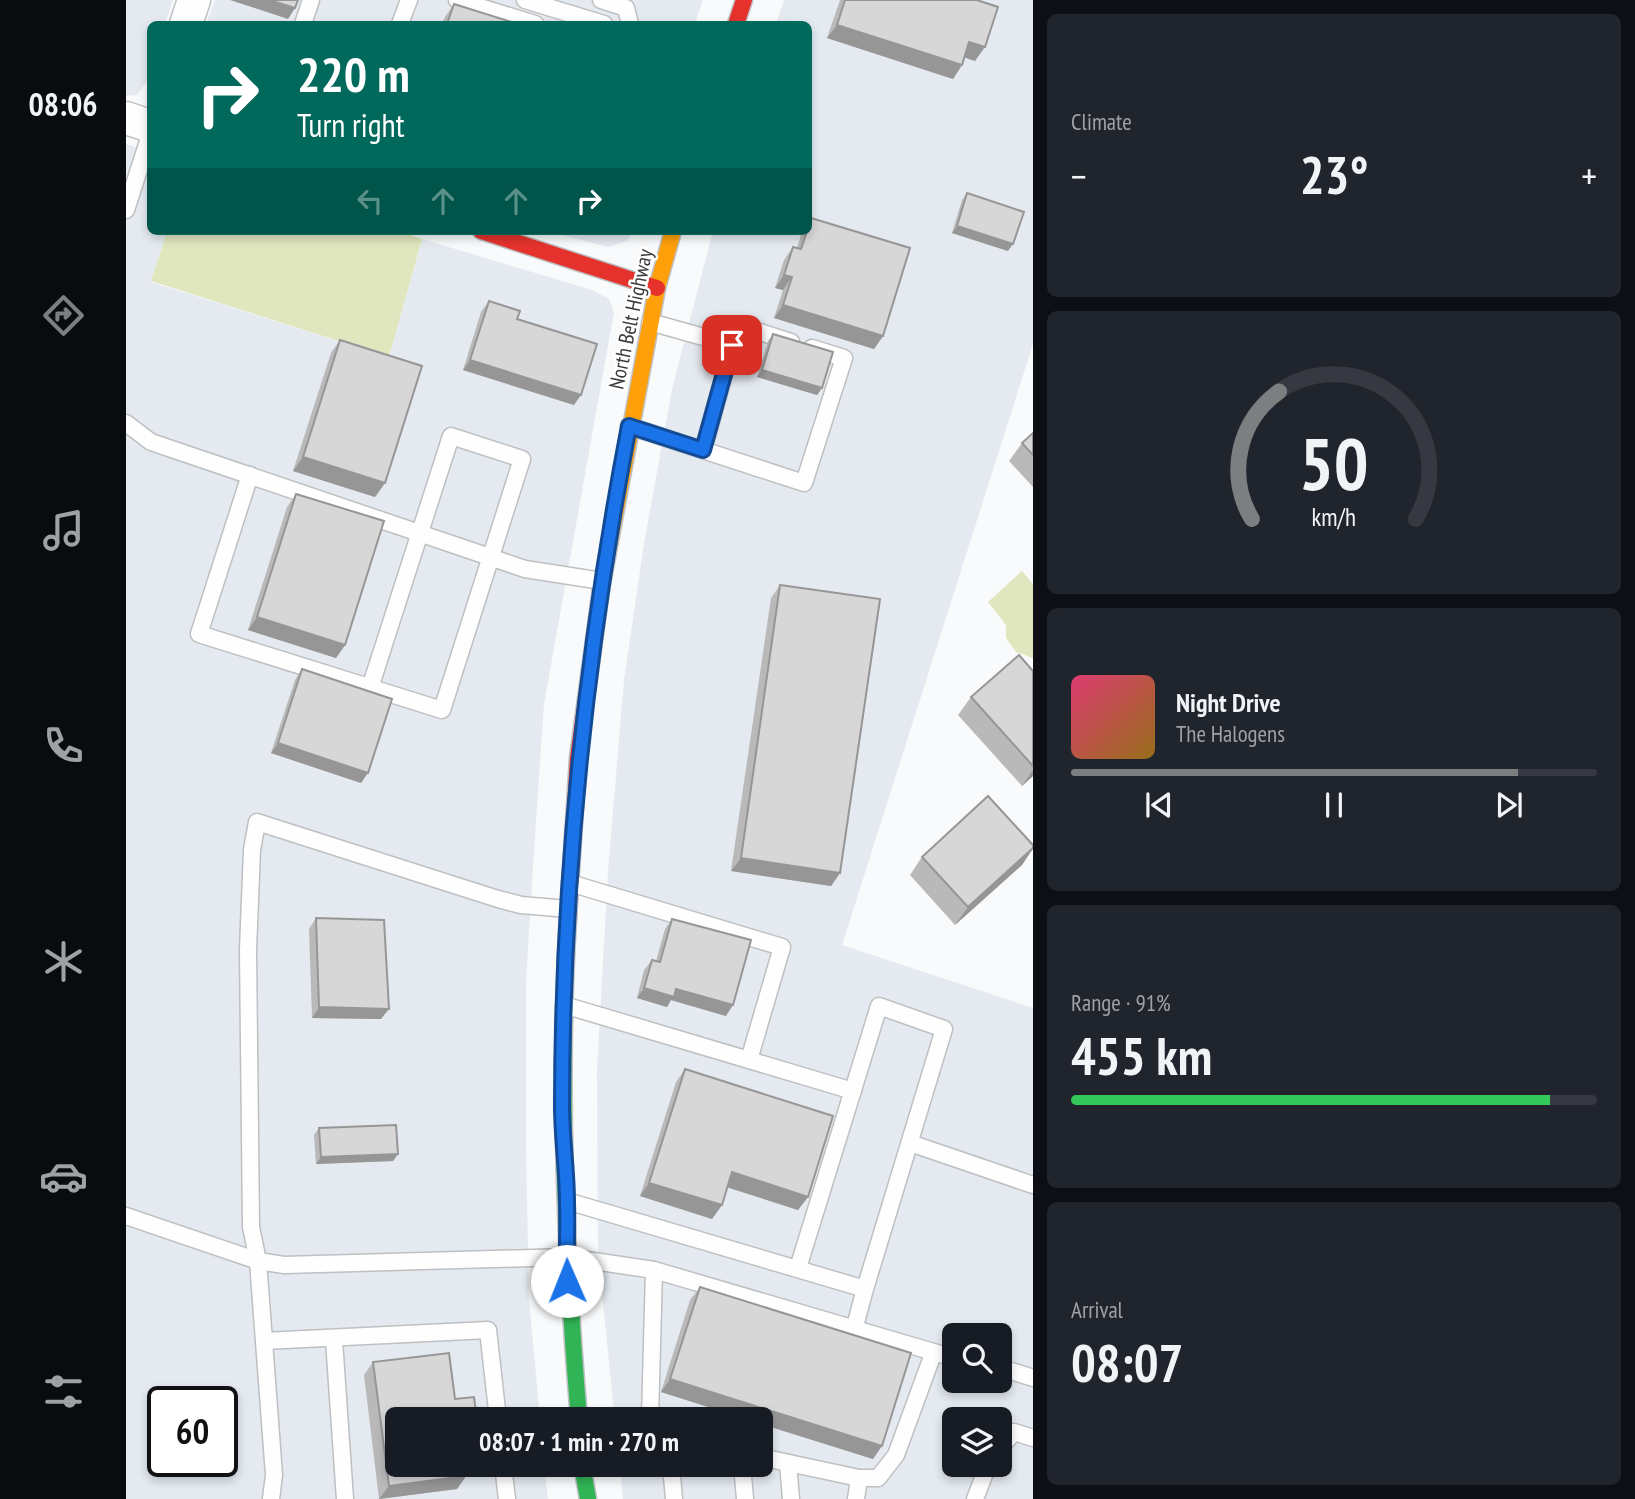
<!DOCTYPE html>
<html lang="en">
<head>
<meta charset="utf-8">
<style>
  body { margin:0; font-family:"PT Sans Narrow",sans-serif; background:#20242c; color:#f1f3f6; height:100vh; display:flex; flex-direction:column; font-size:26px; white-space:nowrap }
  * { box-sizing:border-box; margin:0 }
  p { font-size:23px; color:#9ea1a6 }
  .icon { flex:none; width:38px; height:38px; fill:none; stroke:currentColor; stroke-width:2; stroke-linecap:round; stroke-linejoin:round }
  .map { position:relative; flex:1; overflow:hidden }
  .drawer { display:flex; flex-direction:column; gap:14px; padding:14px; background:#0d0f14; width:602px }
  .drawer>* { flex:none }
  .top-card { position:absolute; left:21px; top:21px; width:665px; height:214px; border-radius:10px; box-shadow:0 4px 10px #0003; background:#00695c; color:#fff; overflow:hidden }
  .controls { position:absolute; left:816px; top:1323px; display:grid; gap:14px }
  .controls a { display:grid; place-items:center; width:70px; height:70px; border-radius:10px; background:#171b24; box-shadow:0 4px 10px #0003; font-size:35px }
  .speed { position:absolute; left:21px; top:1386px; display:flex; gap:14px; font-size:35px; font-weight:700; text-align:center }
  .speed>* { display:grid; place-content:center; width:91px; height:91px; border-radius:50%; background:#171b24; box-shadow:0 4px 10px #0003; line-height:1 }
  .speed .limit { border:4px solid #111; border-radius:10px; background:#fff; color:#111 }
  .pin { position:absolute; display:grid; place-items:center; width:60px; height:60px; color:#fff; margin:-30px; border-radius:14px; box-shadow:0 4px 10px #0006 }
  .me { position:absolute; width:77px; margin:-38px; rotate:359deg; stroke-linejoin:round; filter:drop-shadow(0 0 5px #0008) }
  .turn { display:flex; align-items:center; gap:24px; height:147px; padding:0 35px; font-size:32px }
  .turn .icon { width:91px; height:91px; stroke-width:2.5 }
  .turn b { display:block; font-size:49px; line-height:60px }
  .lanes { display:flex; align-items:center; height:66px; padding:0 35px; background:#0003; justify-content:center; gap:35px; direction:ltr }
  .lanes .off { opacity:.35 }
  .big { font-size:52px; font-weight:700; line-height:1.1 }
  .drawer .tile { flex:1; display:flex; flex-direction:column; justify-content:center; gap:10px; min-width:0; padding:0 24px; border-radius:10px; background:#20242c }
  .drawer .dial { align-items:center; gap:0 }
  .dial svg { height:182px; overflow:visible; fill:none; stroke:#363941; stroke-width:7; stroke-linecap:round; text-anchor:middle }
  .dial text { fill:#f1f3f6; stroke:none }
  .song { display:flex; align-items:center; gap:21px }
  .cover { width:84px; height:84px; border-radius:10px; background:linear-gradient(135deg,hsl(340 70% 55%),hsl(40 70% 35%)) }
  .played { height:7px; border-radius:4px; background:linear-gradient(90deg,#7c7e80 85%,#363941 85%) }
  .keys { display:flex; justify-content:space-around; direction:ltr }
  .heat { display:flex; justify-content:space-between; align-items:center; font-size:38px; direction:ltr }
  .charge { height:10px; border-radius:5px; background:linear-gradient(90deg,#34c759 91%,#363941 0) }
  .trip { position:absolute; left:259px; top:1407px; width:388px; height:70px; border-radius:10px; background:#171b24; box-shadow:0 4px 10px #0003; font-weight:700; line-height:70px; text-align:center }
  main { display:flex; flex:1; min-height:0 }
  .dock { display:flex; flex-direction:column; width:126px; justify-content:space-around; align-items:center; background:#090b0e; color:#9ea1a6 }
  .dock .icon { width:49px; height:49px }
  .dock .current { color:#7c7e80 }
  .dock b { font-size:32px; color:#f1f3f6 }
  .map>svg:first-child { display:block }
</style>
</head>
<body>
<main>
<nav class="dock">
<b>08:06</b>
<svg class="icon current" aria-label="directions" viewBox="0 0 24 24"><path d="M12 3l9 9-9 9-9-9zM9 14v-3h6M13 9l2 2-2 2"/></svg>
<svg class="icon" aria-label="music" viewBox="0 0 24 24"><path d="M9 18V5l10-2v13"/><circle cx="6" cy="18" r="3"/><circle cx="16" cy="16" r="3"/></svg>
<svg class="icon" aria-label="phone" viewBox="0 0 24 24"><path d="M5 4h4l2 5-3 2q2 4 5 5l2-3 5 2v4C11 20 4 13 5 4z"/></svg>
<svg class="icon" aria-label="climate" viewBox="0 0 24 24"><path d="M12 3v18M4 7l16 10M4 17L20 7"/></svg>
<svg class="icon" aria-label="car" viewBox="0 0 24 24"><path d="M5 17H2v-5l4-1 3-4h7l3 4 3 1v5h-3M9 17h6M6 11h13"/><circle cx="7" cy="17" r="2"/><circle cx="17" cy="17" r="2"/></svg>
<svg class="icon" aria-label="filters" viewBox="0 0 24 24"><path d="M4 7h16M4 17h16"/><circle cx="9" cy="7" r="2"/><circle cx="15" cy="17" r="2"/></svg>
</nav>
<div class="map">
<svg width="907" height="1499" viewBox="0 0 907 1499">
  <rect width="100%" height="100%" fill="#f8fafc"/>
  <g fill="#e4eaf0" fill-rule="evenodd">
    <path d="M0,0H47L39,24H24V70L21,81L11,95L0,96Z"/>
    <path d="M89,0H577L569,24H80Z"/>
    <path d="M658,0H907V344L716,945L907,1008V1499H497L494,1465H635V1419H489L472,1256L471,1071L482,872L498,680L518,544L546,389L587,231H682V24H650ZM828,1335H873V1381H828ZM828,1419H873V1465H828Z"/>
    <path d="M0,144L24,152V231H41L25,282L263,357L296,239L466,290L483,299L488,312L418,704L408,850L400,982V1150L403,1300L414,1419H271V1465H418L422,1499H0ZM37,1402H96V1461H37Z"/>
    <path d="M420,231H506L501,241L482,247Z"/>
  </g>
  <g fill="#e0e7be">
    <path d="M41,231H272L296,239L263,357L25,281Z"/>
    <path d="M896,571L907,584V658L890,652L880,638V625L862,602Z"/>
  </g>
  <g fill="none" stroke-linecap="round" stroke-linejoin="round">
    <defs>
      <g id="lane">
        <path d="M331,0L409,24"/>
        <path d="M399,0L478,24"/>
        <path d="M475,0L500,8L504,24"/>
        <path d="M177,24L185,0"/>
        <path d="M274,24L283,0"/>
        <path d="M0,210L24,135"/>
        <path d="M524,322L606,345"/>
        <path d="M0,423L25,442L399,569L476,581"/>
        <path d="M503,426L678,483L718,358L686,348"/>
        <path d="M577,450L612,325L665,342"/>
        <path d="M124,475L73,634L316,710L396,459L325,436L244,688"/>
        <path d="M444,883L656,947L623,1060"/>
        <path d="M438,1005L727,1091"/>
        <path d="M784,1143L907,1185"/>
        <path d="M441,1201L739,1289L818,1029L753,1006L672,1268"/>
        <path d="M0,1216L132,1261L158,1265L440,1257L528,1270L828,1358"/>
        <path d="M728,1330L739,1289"/>
        <path d="M208,1340L219,1499"/>
        <path d="M138,1341L362,1330L372,1419"/>
        <path d="M873,1367L907,1378"/>
        <path d="M524,1419L528,1270"/>
        <path d="M873,1449L888,1432L907,1438"/>
        <path d="M635,1457L733,1478L730,1499"/>
        <path d="M662,1463L665,1499"/>
        <path d="M377,1465L381,1499"/>
        <path d="M545,1465L548,1499"/>
        <path d="M616,1465L619,1499"/>
        <path d="M733,1478H752L770,1455L807,1354"/>
        <path d="M145,1499L148,1475L132,1261L125,1227L122,950L126,850L131,822L372,899L395,905L442,909"/>
        <path d="M849,1499L862,1465"/>
      </g>
      <g id="street">
        <path d="M60,24L68,0"/>
        <path d="M0,118L24,126"/>
      </g>
      <g id="fast">
        <path d="M442,919C432,1085 439,1253 453,1419"/>
        <path d="M456,1465L462,1499"/>
      </g>
      <path id="slow" d="M475,589L531,288L547,231"/>
      <g id="jam">
        <path d="M610,24L618,0"/>
        <path d="M355,231L531,288"/>
        <path d="M442,919L452,758L475,589"/>
      </g>
    </defs>
    <use href="#lane" stroke="#bec0c1" stroke-width="19"/>
    <use href="#street" stroke="#bec0c1" stroke-width="35"/>
    <use href="#fast" stroke="#bec0c1" stroke-width="19"/>
    <use href="#slow" stroke="#bec0c1" stroke-width="19"/>
    <use href="#jam" stroke="#bec0c1" stroke-width="19"/>
    <use href="#lane" stroke="#fefeff" stroke-width="16"/>
    <use href="#street" stroke="#fefeff" stroke-width="32"/>
    <use href="#fast" stroke="#30b455" stroke-width="16"/>
    <use href="#slow" stroke="#ff9f0a" stroke-width="16"/>
    <use href="#jam" stroke="#e5322d" stroke-width="16"/>
  </g>
  <g fill="#b9b9b9">
    <path d="M714,0H851L849,61L839,57L836,65L827,79L701,38Z"/>
    <path d="M328,4L392,24H316L319,17Z"/>
    <path d="M841,193L882,251L826,233L836,200Z"/>
    <path d="M685,218L757,336L748,349L648,318L657,290L649,288L658,260L667,247L671,248L676,231H682V222Z"/>
    <path d="M363,301L391,319L448,405L337,370L355,312Z"/>
    <path d="M647,334L696,388L691,395L631,377L642,341Z"/>
    <path d="M214,340L259,483L249,497L167,471L205,353Z"/>
    <path d="M907,433V487L883,461L896,443Z"/>
    <path d="M170,494L219,645L210,658L122,630L161,507Z"/>
    <path d="M654,585L714,873L705,886L605,871L645,598Z"/>
    <path d="M176,669L235,783L145,753L169,680Z"/>
    <path d="M907,671V776L896,786L832,715L845,697Z"/>
    <path d="M907,845V849L896,865L829,925L784,875L796,857Z"/>
    <path d="M190,918L255,1019L186,1018L183,929Z"/>
    <path d="M546,919L600,1016L545,1000L541,1007L511,998L518,970L526,960L530,961L539,929Z"/>
    <path d="M559,1069L682,1197L672,1210L601,1187L596,1205L586,1219L514,1196L550,1082Z"/>
    <path d="M193,1128L272,1154L267,1161L190,1164L188,1135Z"/>
    <path d="M574,1287L747,1459L535,1392L564,1300Z"/>
    <path d="M247,1362L271,1419L340,1476L331,1489L253,1499L238,1375Z"/>
  </g>
  <g fill="#969696">
    <path d="M104,0H143L169,8L162,19Z"/>
    <path d="M711,25L836,65L827,79L701,38Z"/>
    <path d="M843,42L859,47L849,61L834,56Z"/>
    <path d="M831,226L887,244L882,251L826,233Z"/>
    <path d="M658,275L666,277L657,290L649,288Z"/>
    <path d="M657,305L757,336L748,349L648,318Z"/>
    <path d="M344,360L455,395L448,405L337,370Z"/>
    <path d="M636,370L696,388L691,395L631,377Z"/>
    <path d="M177,457L259,483L249,497L167,471Z"/>
    <path d="M131,617L219,645L210,658L122,630Z"/>
    <path d="M152,743L242,773L235,783L145,753Z"/>
    <path d="M907,770V776L896,786Z"/>
    <path d="M907,848L896,865L829,925L842,907Z"/>
    <path d="M615,858L714,873L705,886L605,871Z"/>
    <path d="M518,988L550,989L607,1005L600,1016L545,1000L541,1007L511,998Z"/>
    <path d="M193,1007L263,1009L255,1019L186,1018Z"/>
    <path d="M272,1154L267,1161L190,1164L195,1157Z"/>
    <path d="M606,1172L682,1197L672,1210L597,1186Z"/>
    <path d="M523,1183L596,1205L586,1219L514,1196Z"/>
    <path d="M544,1379L756,1446L747,1459L635,1424V1419H620L535,1392Z"/>
    <path d="M340,1476L331,1489L253,1499L263,1486Z"/>
  </g>
  <g fill="#d7d7d7" stroke="#969696" stroke-width="2">
    <path d="M143,0H172L169,8Z"/>
    <path d="M719,0H851L872,7L859,47L843,42L836,65L711,25Z"/>
    <path d="M328,4L392,24H321Z"/>
    <path d="M841,193L898,212L887,244L831,226Z"/>
    <path d="M685,218L784,248L757,336L657,305L666,277L658,275L667,247L675,249L681,231H682V227Z"/>
    <path d="M363,301L394,311L391,319L471,344L455,395L344,360Z"/>
    <path d="M647,334L707,352L696,388L636,370Z"/>
    <path d="M214,340L296,366L259,483L177,457Z"/>
    <path d="M907,433V455L896,443Z"/>
    <path d="M170,494L258,521L219,645L131,617Z"/>
    <path d="M654,585L754,599L714,873L615,858Z"/>
    <path d="M893,655L907,671V766L845,697Z"/>
    <path d="M176,669L266,699L242,773L152,743Z"/>
    <path d="M862,796L907,845V848L842,907L796,857Z"/>
    <path d="M190,918L258,920L263,1009L193,1007Z"/>
    <path d="M546,919L625,940L607,1005L550,989L548,997L518,988L526,960L534,962Z"/>
    <path d="M559,1069L707,1116L682,1197L606,1172L596,1205L523,1183Z"/>
    <path d="M270,1125L272,1154L195,1157L193,1128Z"/>
    <path d="M574,1287L785,1353L756,1446L544,1379Z"/>
    <path d="M323,1353L329,1399L348,1397L351,1419H271V1465H339L340,1476L263,1486L247,1362Z"/>
  </g>
  <g fill="none" stroke-linecap="round" stroke-linejoin="round">
    <defs>
      <path id="route" d="M441,1281C440,1255 442,1228 441,1202C441,1170 436,1138 436,1106C436,878 460,651 503,426L577,450L606,345"/>
    </defs>
    <use href="#route" stroke="#114b97" stroke-width="18"/>
    <use href="#route" stroke="#1a73e8" stroke-width="12"/>
  </g>
  <g text-anchor="middle" stroke-width="5" stroke-linejoin="round" paint-order="stroke">
    <g font-size="21" fill="#3a3b3d" stroke="#fff">
      <text transform="translate(505 319) rotate(-78)" y="7">North Belt Highway</text>
    </g>
  </g>
</svg>
<div class="controls">
<a><svg class="icon" aria-label="search" viewBox="0 0 24 24"><circle cx="10" cy="10" r="6"/><path d="M15 15l6 6"/></svg></a>
<a><svg class="icon" aria-label="layers" viewBox="0 0 24 24"><path d="M12 4l9 5-9 5-9-5zM3 14l9 5 9-5"/></svg></a>
</div>
<div class="speed"><div class="limit">60</div></div>
<div class="pin" style="left:606px;top:345px;background:#d93025"><svg class="icon" aria-label="arrive" viewBox="0 0 24 24"><path d="M6 21V4h12l-3 4 3 4H6"/></svg></div>
<svg class="me" style="left:441px;top:1281px" viewBox="-20 -20 40 40"><circle r="19" fill="#fff"/><path d="M0-13L10 11 0 6-10 11z" fill="#1a73e8"/></svg>
<div class="trip">08:07 · 1 min · 270 m</div>
<div class="top-card">
<div class="turn"><svg class="icon" aria-label="right" viewBox="0 0 24 24"><path d="M7 20v-9h11M14 6l5 5-5 5"/></svg><div><b>220 m</b>Turn right</div></div>
<div class="lanes"><svg class="icon off" aria-label="left" viewBox="0 0 24 24"><path d="M17 20v-9H6M10 6l-5 5 5 5"/></svg><svg class="icon off" aria-label="ahead" viewBox="0 0 24 24"><path d="M12 20V5M6 11l6-6 6 6"/></svg><svg class="icon off" aria-label="ahead" viewBox="0 0 24 24"><path d="M12 20V5M6 11l6-6 6 6"/></svg><svg class="icon" aria-label="right" viewBox="0 0 24 24"><path d="M7 20v-9h11M14 6l5 5-5 5"/></svg></div>
</div>
</div>
<section class="drawer">
<div class="tile"><p>Climate</p>
<div class="heat"><a>−</a><b class="big">23°</b><a>+</a></div>
</div>
<div class="tile dial"><svg viewBox="0 0 100 80">
<path d="M14 69A42 42 0 1 1 86 69"/>
<path d="M14 69A42 42 0 0 1 26 13" stroke="#7c7e80"/>
<text x="50" y="56" font-size="32" font-weight="700">50</text>
<text x="50" y="72" font-size="11">km/h</text>
</svg></div>
<div class="tile">
<div class="song"><i class="cover"></i><div><b>Night Drive</b><p>The Halogens</p></div></div>
<div class="played"></div>
<div class="keys"><svg class="icon" aria-label="previous" viewBox="0 0 24 24"><path d="M18 5L8 12l10 7zM5 5v14"/></svg><svg class="icon" aria-label="pause" viewBox="0 0 24 24"><path d="M8 5v14M16 5v14"/></svg><svg class="icon" aria-label="next" viewBox="0 0 24 24"><path d="M6 5l10 7-10 7zM19 5v14"/></svg></div>
</div>
<div class="tile"><p>Range · 91%</p><b class="big">455 km</b><div class="charge"></div></div>
<div class="tile"><p>Arrival</p><b class="big">08:07</b></div>
</section>
</main>
</body>
</html>
